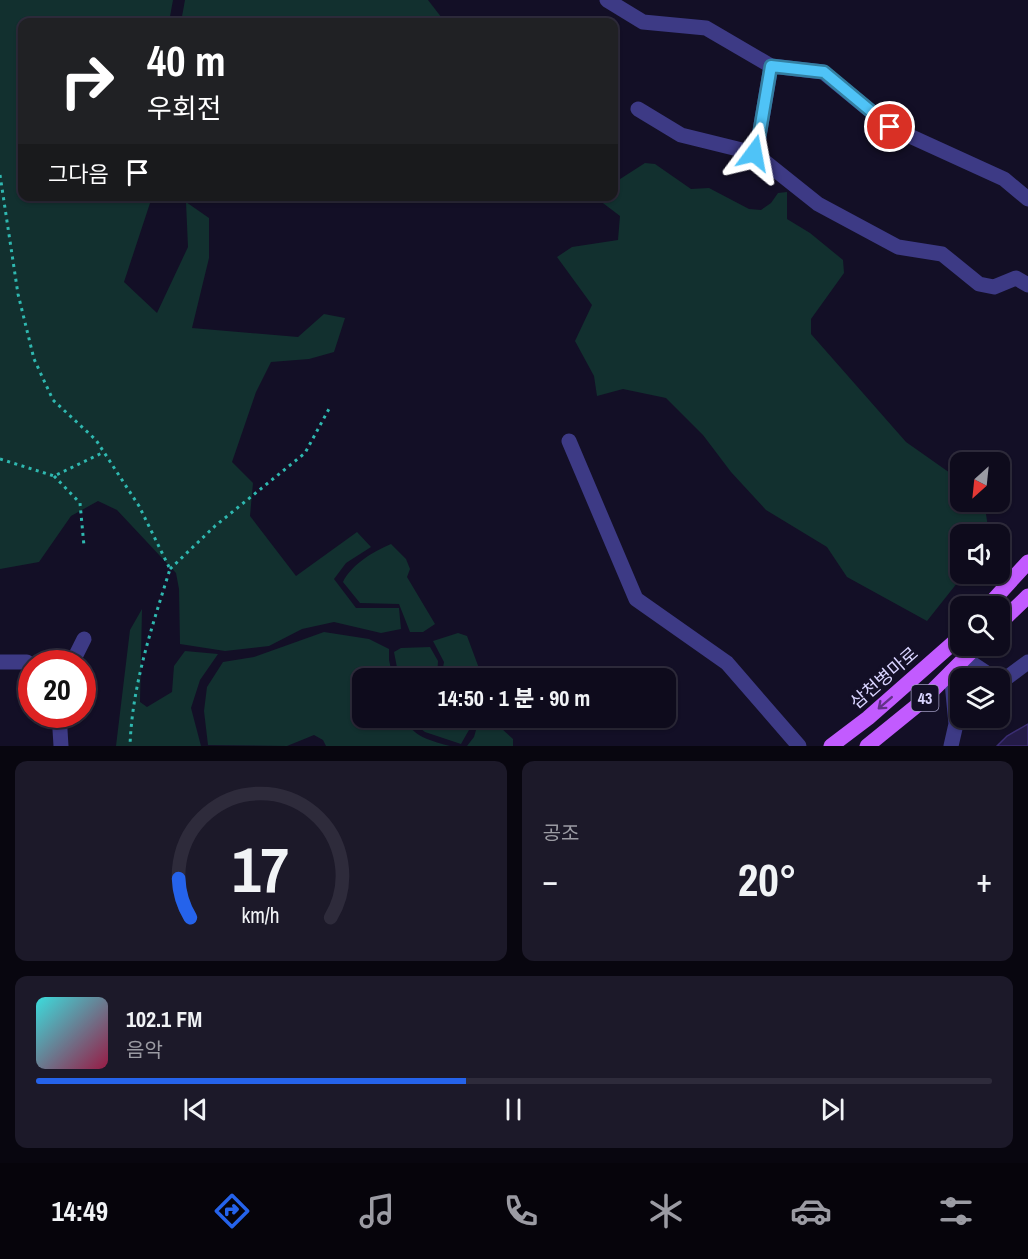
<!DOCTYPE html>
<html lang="ko">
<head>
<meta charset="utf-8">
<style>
  body { margin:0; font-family:"Archivo Narrow","Noto Sans KR",sans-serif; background:#1c1929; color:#f1f3f6; height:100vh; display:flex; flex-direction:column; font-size:22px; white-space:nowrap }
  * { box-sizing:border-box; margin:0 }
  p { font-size:20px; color:#9b9ba3 }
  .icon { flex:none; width:33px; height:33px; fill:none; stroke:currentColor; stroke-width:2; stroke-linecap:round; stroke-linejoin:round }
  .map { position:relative; height:746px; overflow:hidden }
  .panel { display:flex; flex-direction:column; gap:15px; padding:15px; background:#08060f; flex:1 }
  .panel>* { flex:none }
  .hud { position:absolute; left:18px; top:18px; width:600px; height:183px; border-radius:12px; box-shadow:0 2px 4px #0004,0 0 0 2px #2e2b3b; background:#202124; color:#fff; overflow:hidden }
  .needle { width:39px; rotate:207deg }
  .controls { position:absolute; left:950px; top:452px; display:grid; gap:12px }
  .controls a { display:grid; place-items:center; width:60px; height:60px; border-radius:12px; background:#0e0b1c; box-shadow:0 2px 4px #0004,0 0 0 2px #2e2b3b; font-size:30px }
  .speed { position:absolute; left:18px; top:650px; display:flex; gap:12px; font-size:30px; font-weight:700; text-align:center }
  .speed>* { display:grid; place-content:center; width:78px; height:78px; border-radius:50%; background:#0e0b1c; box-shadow:0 2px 4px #0004,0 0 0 2px #2e2b3b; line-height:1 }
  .speed .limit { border:9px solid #d22; background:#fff; color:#111 }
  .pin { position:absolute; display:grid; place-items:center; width:51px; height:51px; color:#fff; margin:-26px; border:3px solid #fff; border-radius:50%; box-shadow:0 2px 6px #0007 }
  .me { position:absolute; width:66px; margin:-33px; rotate:13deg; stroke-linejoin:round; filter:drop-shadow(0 0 4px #0008) }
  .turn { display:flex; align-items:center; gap:21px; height:126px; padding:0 30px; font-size:27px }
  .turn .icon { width:78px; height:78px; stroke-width:2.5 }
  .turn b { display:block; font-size:42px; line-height:51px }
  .then { display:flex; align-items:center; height:57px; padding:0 30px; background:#0003; gap:12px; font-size:22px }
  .big { font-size:45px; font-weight:800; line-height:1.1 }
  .panel .widget { flex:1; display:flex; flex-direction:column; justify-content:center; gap:9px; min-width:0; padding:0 21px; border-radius:12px; background:#1c1929 }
  .panel .dial { align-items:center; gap:0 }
  .dial svg { height:156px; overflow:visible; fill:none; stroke:#2e2b3b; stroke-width:7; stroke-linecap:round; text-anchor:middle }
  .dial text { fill:#f1f3f6; stroke:none }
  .song { display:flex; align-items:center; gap:18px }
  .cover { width:72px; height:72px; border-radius:9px; background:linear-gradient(135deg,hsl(180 70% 55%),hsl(340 70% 35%)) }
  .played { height:6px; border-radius:3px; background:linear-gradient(90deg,#2563eb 45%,#2e2b3b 45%) }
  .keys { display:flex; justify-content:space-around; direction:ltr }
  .heat { display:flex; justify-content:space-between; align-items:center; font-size:33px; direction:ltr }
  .panel .tiles { flex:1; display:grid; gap:15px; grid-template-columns:1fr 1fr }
  .widget:last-child { grid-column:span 2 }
  .trip { position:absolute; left:352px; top:668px; width:324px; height:60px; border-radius:12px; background:#0e0b1c; box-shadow:0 2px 4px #0004,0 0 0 2px #2e2b3b; font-weight:800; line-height:60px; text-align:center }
  .dock { display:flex; height:96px; justify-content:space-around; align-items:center; background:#06040b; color:#9b9ba3 }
  .dock .icon { width:42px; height:42px }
  .dock .current { color:#2563eb }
  .dock b { font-size:27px; color:#f1f3f6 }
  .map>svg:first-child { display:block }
</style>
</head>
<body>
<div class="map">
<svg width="1028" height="746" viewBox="0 0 1028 746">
  <rect width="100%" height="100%" fill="#130f26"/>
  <g fill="#12302f">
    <path d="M0,0H173L169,22H22V196L152,197L124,282L157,313L188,247L186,202L209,218V258L192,328L298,337L324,314L345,318L334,352L309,359L271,362L256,392L232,462L253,483L250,516L296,576L357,532L371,547L346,563L334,579L356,608H399L401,629L381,633L334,622L302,629L269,646L225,651L180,644L179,589L176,573L117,510L98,501L71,516L39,562L0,569Z"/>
    <path d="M185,0H428L445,22H181Z"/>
    <path d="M645,163L655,164L691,189L709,188L749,209L761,210L771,203L778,193L787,192V219L810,233L843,260L844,273L811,319V334L906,442L960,480V501H984L989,534H960V573H965L927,621L847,577L827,547L766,510L731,472L703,435L666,398L623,389L597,396L594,376L575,341L592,305L557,257L572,247L618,240L620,216L595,197L614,196V181H617Z"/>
    <path d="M391,544L406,559L410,569L407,577L435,624L423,632H410L399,604L360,603L343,582C351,565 374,551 391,544Z"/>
    <path d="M142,609L140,702L147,707L172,692L174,666L185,651L218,654L200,680L191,708L201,746H116L130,630Z"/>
    <path d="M324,632L369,639L389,649V660L393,678H363V717H406C408,736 435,742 450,746H326L323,740L314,735L287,746L208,745L204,711L207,687L223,662L254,657Z"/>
    <path d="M458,633L467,636L480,671L485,678H443L442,673L444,662L433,641Z"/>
    <path d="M430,647L438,661L437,678H399L394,652L401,648Z"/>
    <path d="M412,717H473L474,721L461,744L425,732L412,722Z"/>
    <path d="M486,717H489L513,739V746H467L474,737L478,723Z"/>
  </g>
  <path fill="#241b47" stroke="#3b2d73" stroke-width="1.5" d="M1028,724V746H997L1007,736Z"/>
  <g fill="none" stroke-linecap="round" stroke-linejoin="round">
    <g stroke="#2fb8b0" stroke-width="3" stroke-dasharray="3 4.5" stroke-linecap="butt">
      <path d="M0,175L18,294L34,359L53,400L96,440L139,506L170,569C152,627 132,685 130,746"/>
      <path d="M0,459L54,476L104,452"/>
      <path d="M54,476L80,503L84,546"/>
      <path d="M170,569L215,526L305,453L330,407"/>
    </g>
    <g stroke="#3d3a85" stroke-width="15">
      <path d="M607,0L643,22L706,28L771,66L823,72L890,127L1004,179L1028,199"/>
      <path d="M638,109L681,135L754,153L818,204L898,247L942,254L979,284L994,287L1016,278L1028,285"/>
      <path d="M756,154L771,66"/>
      <path d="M569,441L636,599L727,663L799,746"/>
      <path d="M964,658L994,678"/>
      <path d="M0,662H27L32,666"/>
      <path d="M72,663L84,639"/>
      <path d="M951,672L956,724L951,746"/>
      <path d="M999,681L1001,682L1028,662"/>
      <path d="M59,714L61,746"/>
    </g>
    <g stroke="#c25bff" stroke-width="15">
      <path d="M988,606L1028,562"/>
      <path d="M999,624L1028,596"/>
      <path d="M831,746L868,718L960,637"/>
      <path d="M867,746L920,703L978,645"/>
    </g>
  </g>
  <defs><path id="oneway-shaft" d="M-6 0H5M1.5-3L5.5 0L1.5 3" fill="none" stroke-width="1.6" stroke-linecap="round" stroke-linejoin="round" transform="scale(1.5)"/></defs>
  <use stroke="#623188" href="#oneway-shaft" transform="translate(885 703) rotate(139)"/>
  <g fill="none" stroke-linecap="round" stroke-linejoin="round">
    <defs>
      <path id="route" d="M754,153L756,154L771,66L824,72L890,127"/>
    </defs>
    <use href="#route" stroke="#337fa1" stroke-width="15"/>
    <use href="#route" stroke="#4fc3f7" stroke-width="10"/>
  </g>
  <g text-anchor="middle" stroke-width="6" stroke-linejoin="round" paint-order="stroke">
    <rect fill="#130f26" stroke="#9e99be" stroke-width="1.5" x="911.5" y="685" width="27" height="26" rx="4.5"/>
    <g font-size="16" font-weight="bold" fill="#d9d4ff">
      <text x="925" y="704">43</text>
    </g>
    <g font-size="18" fill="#d9d4ff" stroke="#130f26">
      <text transform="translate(884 678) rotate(-41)" y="6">삼천병마로</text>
    </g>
  </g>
</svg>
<div class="controls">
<a><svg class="needle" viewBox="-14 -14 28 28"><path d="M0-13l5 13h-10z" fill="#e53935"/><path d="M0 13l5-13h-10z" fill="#9b9ba3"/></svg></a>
<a><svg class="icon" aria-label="sound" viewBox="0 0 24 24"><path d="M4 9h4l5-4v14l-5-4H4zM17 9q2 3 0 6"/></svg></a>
<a><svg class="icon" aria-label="search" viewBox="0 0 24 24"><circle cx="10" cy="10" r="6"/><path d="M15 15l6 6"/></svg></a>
<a><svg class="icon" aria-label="layers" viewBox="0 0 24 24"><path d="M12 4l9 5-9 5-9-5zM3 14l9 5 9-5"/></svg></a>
</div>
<div class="speed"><div class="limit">20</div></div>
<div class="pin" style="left:890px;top:127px;background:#d93025"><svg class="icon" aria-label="arrive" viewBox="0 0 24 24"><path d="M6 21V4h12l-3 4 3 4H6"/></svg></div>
<svg class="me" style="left:754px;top:153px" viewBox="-20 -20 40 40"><path d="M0-17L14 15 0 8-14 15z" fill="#4fc3f7" stroke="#fff" stroke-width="4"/></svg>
<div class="trip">14:50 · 1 분 · 90 m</div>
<div class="hud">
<div class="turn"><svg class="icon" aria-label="right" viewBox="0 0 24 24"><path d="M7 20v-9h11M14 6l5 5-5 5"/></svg><div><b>40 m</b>우회전</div></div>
<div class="then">그다음<svg class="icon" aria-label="arrive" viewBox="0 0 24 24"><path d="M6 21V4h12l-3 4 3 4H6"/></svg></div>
</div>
</div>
<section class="panel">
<div class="tiles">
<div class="widget dial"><svg viewBox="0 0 100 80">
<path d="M14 69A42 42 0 1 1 86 69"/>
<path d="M14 69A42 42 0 0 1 8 49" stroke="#2563eb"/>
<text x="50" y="56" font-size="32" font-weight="700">17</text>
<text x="50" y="72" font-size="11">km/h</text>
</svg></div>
<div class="widget"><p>공조</p>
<div class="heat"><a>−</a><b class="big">20°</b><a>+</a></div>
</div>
<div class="widget">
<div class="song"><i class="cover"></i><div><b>102.1 FM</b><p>음악</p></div></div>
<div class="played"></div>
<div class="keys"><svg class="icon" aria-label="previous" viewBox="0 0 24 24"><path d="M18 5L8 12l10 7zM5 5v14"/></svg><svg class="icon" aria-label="pause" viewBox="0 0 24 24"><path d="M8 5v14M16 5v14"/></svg><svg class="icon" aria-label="next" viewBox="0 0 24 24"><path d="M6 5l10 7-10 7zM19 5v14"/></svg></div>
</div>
</div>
</section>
<nav class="dock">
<b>14:49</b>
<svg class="icon current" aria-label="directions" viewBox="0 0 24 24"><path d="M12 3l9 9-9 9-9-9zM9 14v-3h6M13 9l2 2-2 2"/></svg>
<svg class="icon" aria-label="music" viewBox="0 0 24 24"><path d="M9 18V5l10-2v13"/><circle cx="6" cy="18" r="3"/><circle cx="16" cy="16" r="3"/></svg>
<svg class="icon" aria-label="phone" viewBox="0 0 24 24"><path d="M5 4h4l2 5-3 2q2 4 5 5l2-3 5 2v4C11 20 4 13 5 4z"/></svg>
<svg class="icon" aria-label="climate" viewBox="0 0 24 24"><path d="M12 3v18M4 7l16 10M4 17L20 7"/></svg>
<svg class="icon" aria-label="car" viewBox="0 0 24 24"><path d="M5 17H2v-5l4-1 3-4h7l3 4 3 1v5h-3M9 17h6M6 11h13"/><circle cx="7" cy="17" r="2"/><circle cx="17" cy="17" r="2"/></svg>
<svg class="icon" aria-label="filters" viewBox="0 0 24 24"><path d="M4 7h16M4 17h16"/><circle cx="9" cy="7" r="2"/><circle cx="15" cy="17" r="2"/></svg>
</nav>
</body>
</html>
